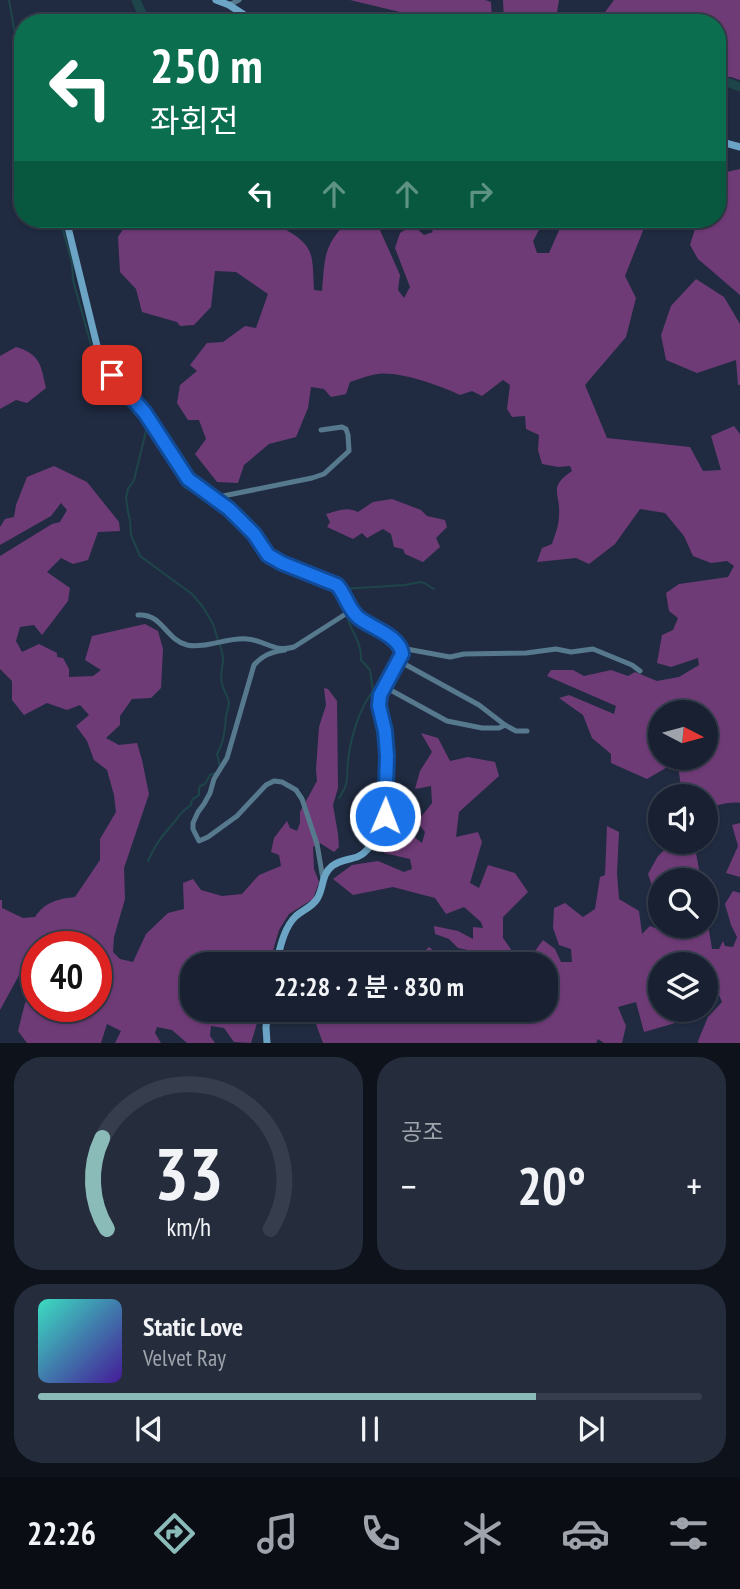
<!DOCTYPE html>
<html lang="ko">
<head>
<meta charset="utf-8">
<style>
  body { margin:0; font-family:"PT Sans Narrow","Noto Sans KR",sans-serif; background:#252d3d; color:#f1f3f6; height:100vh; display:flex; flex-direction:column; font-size:26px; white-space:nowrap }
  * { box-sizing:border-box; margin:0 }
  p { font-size:23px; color:#9fa3ab }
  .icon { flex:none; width:38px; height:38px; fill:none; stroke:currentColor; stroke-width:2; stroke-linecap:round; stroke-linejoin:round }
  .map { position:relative; height:1043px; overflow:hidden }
  .panel { display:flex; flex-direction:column; gap:14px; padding:14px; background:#0d121b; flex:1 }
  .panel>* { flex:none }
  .hud { position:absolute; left:14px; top:14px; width:712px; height:214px; border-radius:28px; box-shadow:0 2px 5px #0004,0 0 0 2px #363e4d; background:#0b6e4f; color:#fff; overflow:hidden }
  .needle { width:46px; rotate:96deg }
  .controls { position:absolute; left:648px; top:700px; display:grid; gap:14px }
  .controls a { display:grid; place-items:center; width:70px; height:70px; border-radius:50%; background:#182031; box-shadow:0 2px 5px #0004,0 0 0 2px #363e4d; font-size:35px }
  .speed { position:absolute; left:21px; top:931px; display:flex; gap:14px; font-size:35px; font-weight:700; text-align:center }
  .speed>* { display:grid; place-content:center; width:91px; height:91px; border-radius:50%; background:#182031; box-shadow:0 2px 5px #0004,0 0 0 2px #363e4d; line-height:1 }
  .speed .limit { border:10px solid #d22; background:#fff; color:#111 }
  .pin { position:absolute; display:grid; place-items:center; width:60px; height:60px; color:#fff; margin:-30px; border-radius:14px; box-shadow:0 4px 10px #0006 }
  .me { position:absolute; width:77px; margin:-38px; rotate:1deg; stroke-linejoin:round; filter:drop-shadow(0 0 5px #0008) }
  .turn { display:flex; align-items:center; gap:24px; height:147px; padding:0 21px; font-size:32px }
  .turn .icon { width:91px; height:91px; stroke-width:2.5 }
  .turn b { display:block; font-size:49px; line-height:60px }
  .lanes { display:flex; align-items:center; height:66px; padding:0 21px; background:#0003; justify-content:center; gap:35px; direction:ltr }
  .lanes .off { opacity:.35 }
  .big { font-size:52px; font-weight:600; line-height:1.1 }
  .panel .tile { flex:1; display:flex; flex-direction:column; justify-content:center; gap:10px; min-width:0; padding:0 24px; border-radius:28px; background:#252d3d }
  .panel .dial { align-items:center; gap:0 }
  .dial svg { height:182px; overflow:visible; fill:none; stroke:#363e4d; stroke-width:7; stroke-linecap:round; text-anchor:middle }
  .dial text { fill:#f1f3f6; stroke:none }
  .song { display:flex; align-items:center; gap:21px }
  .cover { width:84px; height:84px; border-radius:10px; background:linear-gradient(135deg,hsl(170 70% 55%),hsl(260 70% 35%)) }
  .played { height:7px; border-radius:4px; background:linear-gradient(90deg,#8bbbb9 75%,#363e4d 75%) }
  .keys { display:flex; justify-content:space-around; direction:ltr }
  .heat { display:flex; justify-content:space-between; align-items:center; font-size:38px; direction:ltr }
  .panel .tiles { flex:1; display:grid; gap:14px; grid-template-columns:1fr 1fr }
  .tile:last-child { grid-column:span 2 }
  .trip { position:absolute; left:180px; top:952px; width:378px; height:70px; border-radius:28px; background:#182031; box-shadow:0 2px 5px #0004,0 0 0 2px #363e4d; font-weight:600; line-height:70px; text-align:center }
  .menu { display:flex; height:112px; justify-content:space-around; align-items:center; background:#0a0d14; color:#9fa3ab }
  .menu .icon { width:49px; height:49px }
  .menu .on { color:#8bbbb9 }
  .menu b { font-size:32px; color:#f1f3f6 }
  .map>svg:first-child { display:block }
</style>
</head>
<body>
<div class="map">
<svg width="740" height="1043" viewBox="0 0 740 1043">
  <rect width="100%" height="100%" fill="#202b41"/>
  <g fill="#6f3b77" fill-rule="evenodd">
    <path d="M350,0H485L491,2L492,20L486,23H446Z"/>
    <path d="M503,0H559L555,23H508L504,20Z"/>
    <path d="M614,0H740V80L731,77H718V23H597Z"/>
    <path d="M740,169V295L698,259L690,245L698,219H718V178L722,173Z"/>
    <path d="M118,219H282L281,227C316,246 312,254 314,290L322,291C325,257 323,245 350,219H375L400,275L398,290L404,298L410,287L395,248L400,233L413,225L424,235L433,232L425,219H545L533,241L537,253H549L564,219H645L646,223L625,276L636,298L626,337L585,385L607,438L690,447L703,471L721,470L711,436L734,426L740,434V803C728,801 718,807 705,806V796H688L681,786L677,760L664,769L647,779L611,763V754L592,738L583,715L559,698L569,695L614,714L616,706L547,676L551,670H573L584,676L611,670L628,676L635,672L657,681L679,677L699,665L698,658L671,667L657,663L662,635L673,630L678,618L669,611L666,593L679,584L728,577L734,566L727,561L711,563L693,556L684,536L665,513L640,509L615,544L589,564L576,558L537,562L542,548L552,544C555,535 559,525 559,516C561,492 547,488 572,471L570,466L558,467L542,464L538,450L539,435L526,429L525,416L512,417L507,409L510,385L503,380L482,396L472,391L460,395C440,386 400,371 378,374C369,375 359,379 350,382L346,394L331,397L324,389L311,387L308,408L296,437L269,444L244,465L238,483L217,482L195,454L206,439L199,420H188L177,403L180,385L197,371L190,365L207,343L223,342L245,326L256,328L268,294L236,272L215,271L211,307L194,325L180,326L177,322L142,312L136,289L120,272L118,237L127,223L118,221ZM660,712H705V758H660Z"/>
    <path d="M696,279L724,297L740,324V385H738L736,360L697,373L666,360L661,335L671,306Z"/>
    <path d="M16,347C40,354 41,365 46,388L27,403L16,400L0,409V356Z"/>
    <path d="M54,466L87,482L119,522L120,531L98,532L88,560L73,564L61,558L47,572L70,588L68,601L42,635L34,625L20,627L16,641L22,652L39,644L57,653V657L63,658L69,669V677L93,676L101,670L85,660L92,636L145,624L158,631L163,649L161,688L151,698L132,699L120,716V725L106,738L119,745L137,743L142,760L149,794L124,868L125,899L114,937L113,952L120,959L133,962L146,934L168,913L184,909L183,883L193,879L201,890L222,896L242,894L259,875L281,866L279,855L271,852L274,838L287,821L290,828L297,831L300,823V812L317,781L316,770L319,727L326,705L324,688L328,689L337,701L338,788L333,805L338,834L339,847L334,852L320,843L313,847L314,869L319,882L313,899L289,914L279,930L269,964H192V1010H261L251,1043L234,1042L224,1028L211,1026L210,1036L215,1043H187L172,1030L157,1027L155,1033L161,1043H115L121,1031L107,1024L101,1043H27L18,1031L25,1003L36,986L34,974L24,966L0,1010V900H2V908L23,918L35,917C45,902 58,899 75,897L100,860V839L116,812L114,795L107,770L94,760L87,741L76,726L89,715L80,705L67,710L47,703L24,715L12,700V681L0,669V556L52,524L60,522L67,510L61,503L51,516L0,545V527L5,519L14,517L16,505L27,477ZM37,947H96V1006H37Z"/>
    <path d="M392,499L421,510L427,516L445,520L447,527L436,538L440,547L423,562L405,554L403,549L394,547L391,534L383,529L367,538L362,533L353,539L327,527L330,522L326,514C337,511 347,506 358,512L373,502Z"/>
    <path d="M421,733L438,738L450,761L468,757L495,762L499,776L459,812L456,837L478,832L482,842L470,883L479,888L488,865L515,873L528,892L503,917V938L517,958L527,962L543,940L555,949L561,962H572L571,949L559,945L553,928L554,908L565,903L583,917L595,909L600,877L605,875L607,826L619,832L617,873L619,899L639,911L642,934L650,926L668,933L677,931L684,939L688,926H705V906L712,949H719L723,941L725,946L733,947L737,937L731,925L725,904L733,891L740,893V1043H698V1041L708,1017L722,1002L719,995L705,1009V964H660V1010H704L696,1017L644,1032L636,1002L618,1007L626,1026L622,1043H604L598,1039L596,1043H323L316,1024L322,1010H546V964H477V952L458,948L449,939L435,934L434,926L458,931L473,939V927L483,928L481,922L464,907L446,914L435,898L393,887L353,895L333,879L352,865L378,861L404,872L412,869L410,859L384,853L392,835L406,831L422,843L425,832L417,822L432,803L431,786L415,789L420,771L432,752Z"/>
    <path d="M740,823V877L726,873L738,846L732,825Z"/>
    <path d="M673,842L696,853L701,880H660V897L654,892L648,874L658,856Z"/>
    <path d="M429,947L450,964H381L387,963L392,956L417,958Z"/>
  </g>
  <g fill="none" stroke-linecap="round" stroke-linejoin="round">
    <g stroke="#1e464a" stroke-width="2">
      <path d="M9,0L19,56L23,65"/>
      <path d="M60,219L72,263L73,280L97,366L142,418L184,487L214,504L234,525L249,536L260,555L276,565L294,572"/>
      <path d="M147,427L134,480L128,489L126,498L128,512L130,520L131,535L140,556L192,594L203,607L213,624L218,640"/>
      <path d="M331,586L337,590L345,611"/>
      <path d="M343,589L405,585L420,582L424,583L434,589"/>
      <path d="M220,766L217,754C224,742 225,729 226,716C227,710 231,705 228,699C227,694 223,690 222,684C220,677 222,668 223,661C224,656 221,650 220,645"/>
      <path d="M339,798C350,782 346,777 348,760C351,737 359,709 373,691L370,670L361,660C362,643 352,633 347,617"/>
      <path d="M148,861C155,846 160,838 171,826C180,816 178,814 191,805C191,797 195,799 199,795V790L200,786L205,784L210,775L215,773"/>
    </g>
    <g stroke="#1e464a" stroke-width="9">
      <path d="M136,0L146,23"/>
      <path d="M718,79L740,87"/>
    </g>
    <g stroke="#56798d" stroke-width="5">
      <path d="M229,5L239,0"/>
      <path d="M211,497L223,496L312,478L324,474L349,451L348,435L346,429L342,427L321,430"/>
      <path d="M138,615C162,613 166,640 187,645C205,649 228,637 247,639C265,640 274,653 294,647L352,610"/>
      <path d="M401,648L450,657L464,654L526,653L556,649L571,652L593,649L632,665L640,671"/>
      <path d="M285,650C271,652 263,655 254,665L227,758L214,779L210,793L204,804L198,812L193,823V829L199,841L208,837L237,816L266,785L274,781L282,782L296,790L302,799L317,844L323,879"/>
      <path d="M399,661L479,705L505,725L516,731H527"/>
      <path d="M385,687L447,721L482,728H499L505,725"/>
    </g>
    <g stroke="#6ba4c5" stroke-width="7">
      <path d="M216,0L229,5L257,23"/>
      <path d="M718,141L740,147"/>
      <path d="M66,219L100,358L145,413L188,479L228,509L254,534L268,555L282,563L337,585C346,596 348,609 359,618C372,628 400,636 402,654C396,668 380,688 379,702C378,713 384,723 386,734C388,754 389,811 380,829C375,839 368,853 357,857C348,860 340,860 332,866C321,875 324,888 317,899C312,907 303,910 296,916C284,927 280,948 276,964"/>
      <path d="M267,1043L266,1027L268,1010"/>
    </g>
  </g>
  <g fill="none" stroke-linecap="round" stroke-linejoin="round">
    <defs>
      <path id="route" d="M112,375L145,413L188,479L229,509L254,534L268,555L282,563L337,585C346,595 348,609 359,618C372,628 400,636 402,654L380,695L379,706L385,731L387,756L385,816"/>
    </defs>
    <use href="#route" stroke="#114b97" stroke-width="18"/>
    <use href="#route" stroke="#1a73e8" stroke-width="12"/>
  </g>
</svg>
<div class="controls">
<a><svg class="needle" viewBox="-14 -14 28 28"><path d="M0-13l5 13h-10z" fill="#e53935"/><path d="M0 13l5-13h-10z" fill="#9fa3ab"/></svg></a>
<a><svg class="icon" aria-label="sound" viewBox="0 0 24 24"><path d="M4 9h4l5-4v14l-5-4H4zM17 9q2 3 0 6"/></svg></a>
<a><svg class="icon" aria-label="search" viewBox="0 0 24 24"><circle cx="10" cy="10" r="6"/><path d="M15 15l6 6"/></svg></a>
<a><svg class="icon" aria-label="layers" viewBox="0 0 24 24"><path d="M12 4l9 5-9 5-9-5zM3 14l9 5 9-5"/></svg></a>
</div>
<div class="speed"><div class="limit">40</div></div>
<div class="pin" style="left:112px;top:375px;background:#d93025"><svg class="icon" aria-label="arrive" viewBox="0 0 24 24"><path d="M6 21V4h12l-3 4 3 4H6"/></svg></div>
<svg class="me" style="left:385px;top:816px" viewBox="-20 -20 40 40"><circle r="17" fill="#1a73e8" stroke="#fff" stroke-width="3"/><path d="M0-11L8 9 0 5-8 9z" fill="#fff"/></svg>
<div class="trip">22:28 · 2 분 · 830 m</div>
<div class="hud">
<div class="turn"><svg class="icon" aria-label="left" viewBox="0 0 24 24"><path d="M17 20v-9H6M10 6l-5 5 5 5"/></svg><div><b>250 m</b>좌회전</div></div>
<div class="lanes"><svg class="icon" aria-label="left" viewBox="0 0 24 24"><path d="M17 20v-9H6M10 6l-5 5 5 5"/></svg><svg class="icon off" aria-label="ahead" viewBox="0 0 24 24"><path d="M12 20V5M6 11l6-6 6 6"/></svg><svg class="icon off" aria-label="ahead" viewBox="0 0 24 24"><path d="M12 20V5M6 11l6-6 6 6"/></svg><svg class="icon off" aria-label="right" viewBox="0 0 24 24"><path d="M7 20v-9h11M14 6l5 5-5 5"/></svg></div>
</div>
</div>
<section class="panel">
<div class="tiles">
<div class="tile dial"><svg viewBox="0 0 100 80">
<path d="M14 69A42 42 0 1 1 86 69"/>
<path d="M14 69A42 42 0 0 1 12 29" stroke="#8bbbb9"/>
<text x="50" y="56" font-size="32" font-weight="700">33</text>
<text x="50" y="72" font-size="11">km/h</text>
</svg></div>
<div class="tile"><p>공조</p>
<div class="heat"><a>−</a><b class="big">20°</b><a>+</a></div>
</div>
<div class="tile">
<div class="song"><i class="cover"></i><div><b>Static Love</b><p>Velvet Ray</p></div></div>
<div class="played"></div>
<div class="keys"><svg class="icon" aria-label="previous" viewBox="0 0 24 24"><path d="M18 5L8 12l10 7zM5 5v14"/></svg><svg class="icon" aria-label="pause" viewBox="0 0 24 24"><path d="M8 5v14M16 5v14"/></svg><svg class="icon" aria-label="next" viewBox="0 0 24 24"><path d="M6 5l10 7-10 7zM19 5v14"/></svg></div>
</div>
</div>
</section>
<nav class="menu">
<b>22:26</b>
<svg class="icon on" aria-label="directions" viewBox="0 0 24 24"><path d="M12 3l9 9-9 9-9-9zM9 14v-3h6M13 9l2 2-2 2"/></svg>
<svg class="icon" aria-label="music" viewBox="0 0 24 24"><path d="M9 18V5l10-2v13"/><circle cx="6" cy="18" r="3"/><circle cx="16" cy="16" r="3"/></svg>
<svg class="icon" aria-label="phone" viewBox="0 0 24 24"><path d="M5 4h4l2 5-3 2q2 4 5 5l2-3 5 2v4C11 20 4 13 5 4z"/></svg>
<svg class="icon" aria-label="climate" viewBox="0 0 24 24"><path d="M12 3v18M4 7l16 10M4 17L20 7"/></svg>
<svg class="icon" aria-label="car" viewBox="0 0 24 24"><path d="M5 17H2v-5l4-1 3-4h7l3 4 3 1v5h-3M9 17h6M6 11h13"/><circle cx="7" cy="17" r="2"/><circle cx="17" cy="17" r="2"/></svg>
<svg class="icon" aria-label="filters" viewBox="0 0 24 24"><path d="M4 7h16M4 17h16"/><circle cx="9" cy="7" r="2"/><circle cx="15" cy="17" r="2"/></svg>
</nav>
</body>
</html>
